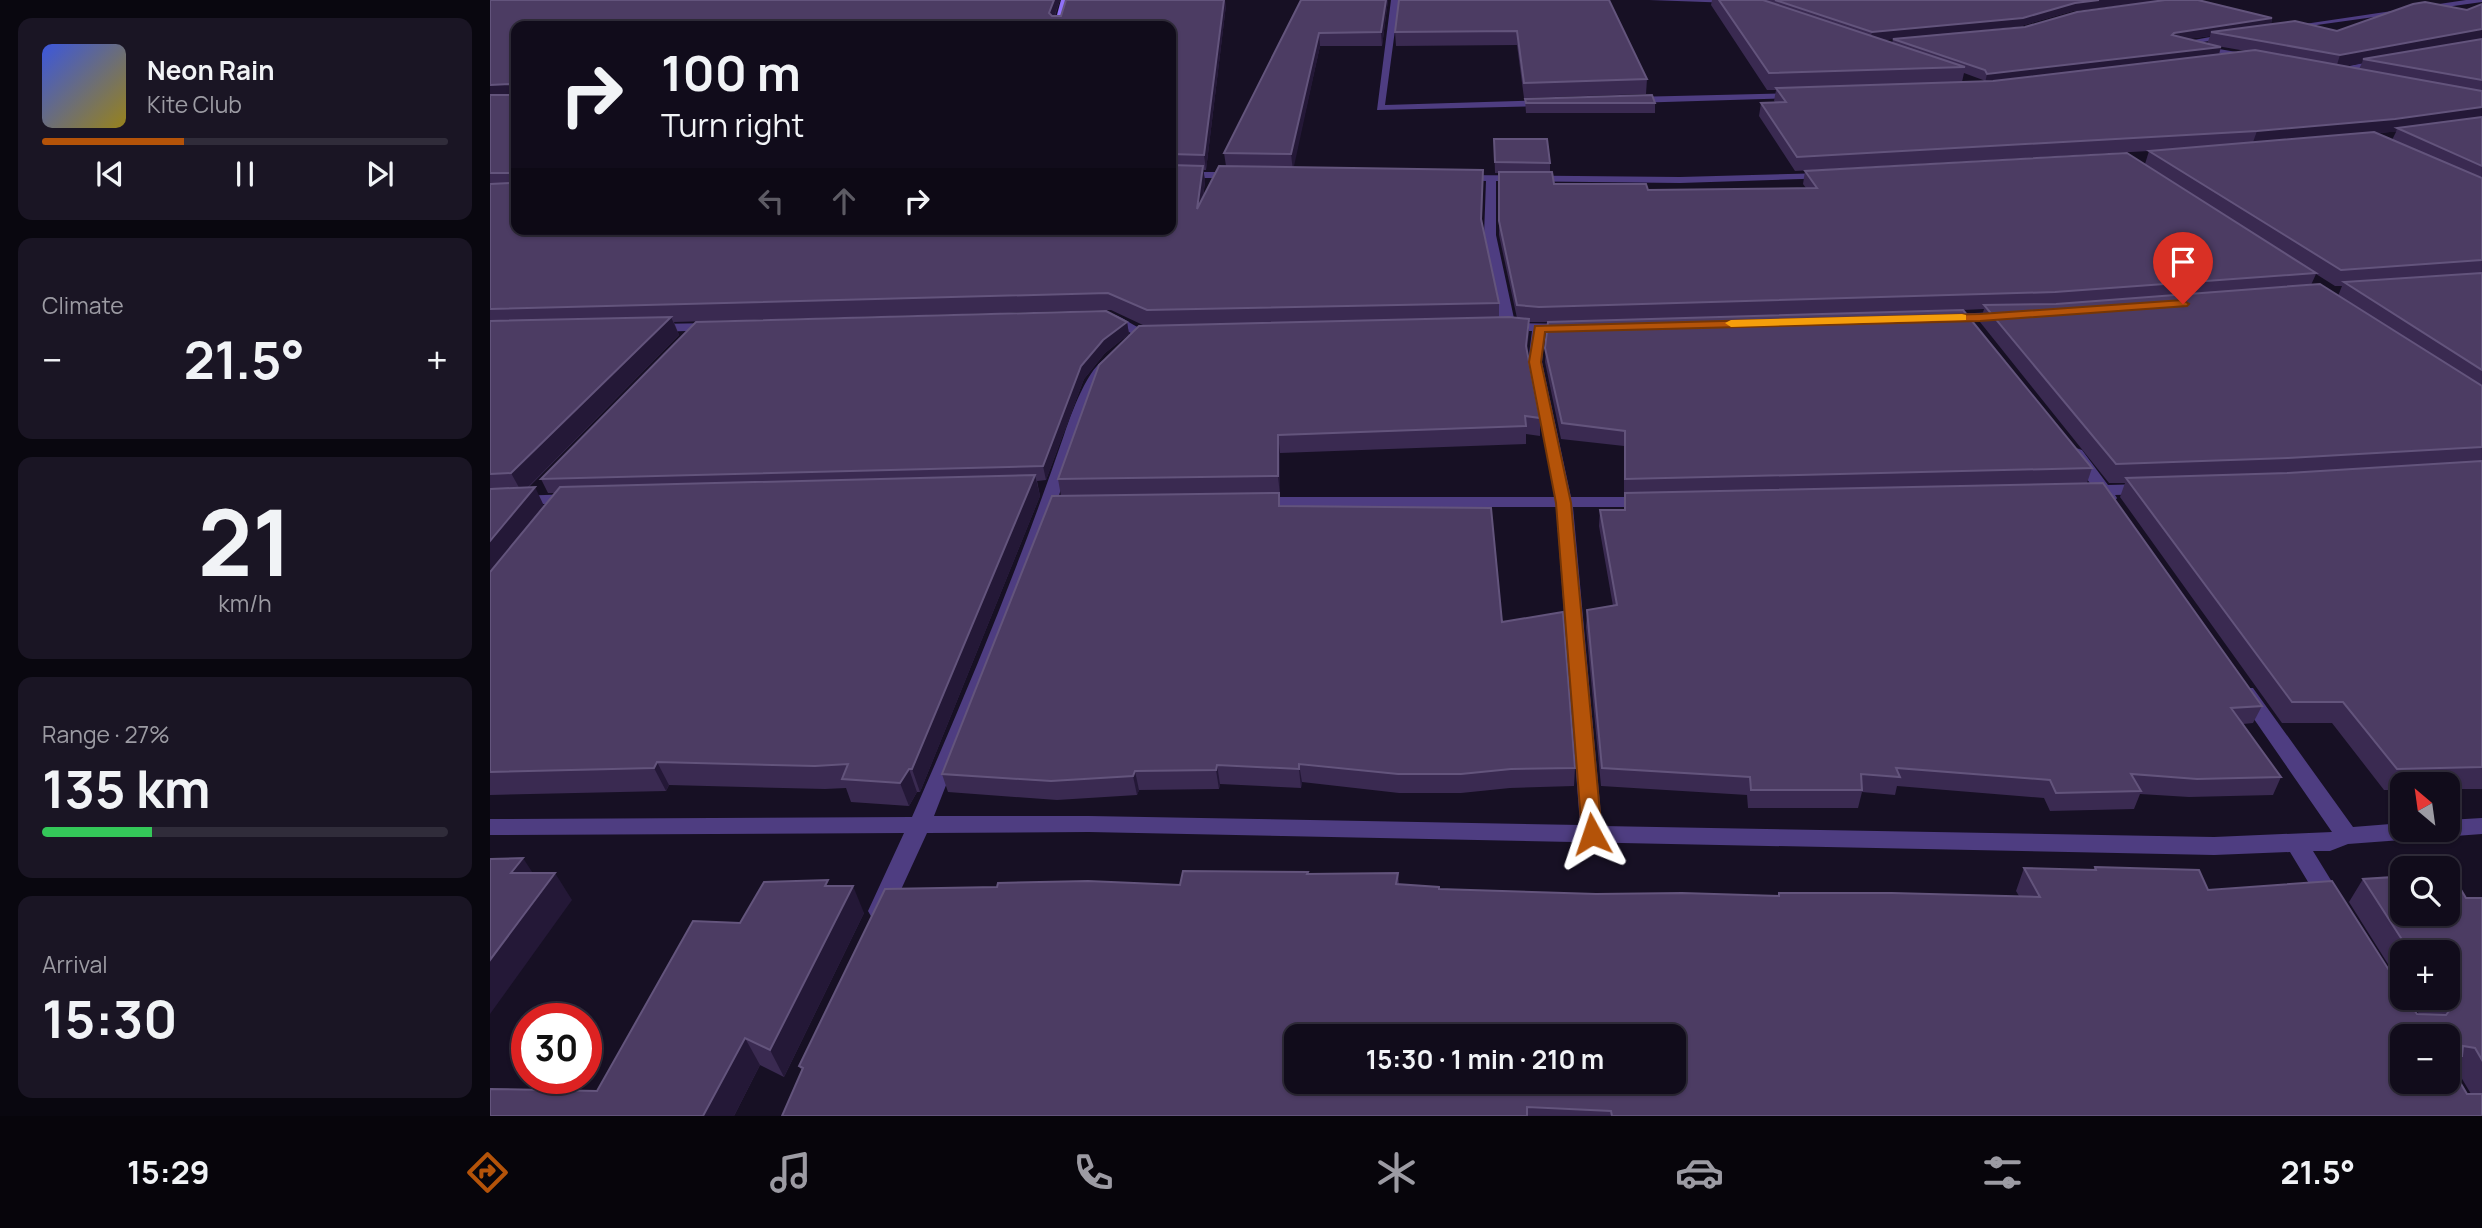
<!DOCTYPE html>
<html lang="en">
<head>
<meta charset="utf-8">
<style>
  body { margin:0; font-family:Manrope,sans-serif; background:#1a1524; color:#f1f3f6; height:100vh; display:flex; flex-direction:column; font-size:26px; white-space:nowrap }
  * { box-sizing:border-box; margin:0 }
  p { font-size:23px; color:#9c9ba3 }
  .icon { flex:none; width:38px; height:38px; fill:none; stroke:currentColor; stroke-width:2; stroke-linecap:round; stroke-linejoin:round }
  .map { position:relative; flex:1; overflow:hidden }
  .panel { display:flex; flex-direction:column; gap:18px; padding:18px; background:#09070f; width:490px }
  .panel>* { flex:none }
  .hud { position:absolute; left:21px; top:21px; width:665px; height:214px; border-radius:14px; box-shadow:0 2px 5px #0004,0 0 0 2px #302c3a; background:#110c1b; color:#f1f3f6; overflow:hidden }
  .needle { width:46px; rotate:331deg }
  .buttons { position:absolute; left:1900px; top:772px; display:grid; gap:14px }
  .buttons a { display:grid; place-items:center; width:70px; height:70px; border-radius:14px; background:#110c1b; box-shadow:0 2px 5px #0004,0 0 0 2px #302c3a; font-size:35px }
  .speed { position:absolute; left:21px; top:1003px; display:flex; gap:14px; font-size:35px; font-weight:700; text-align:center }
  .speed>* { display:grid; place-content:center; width:91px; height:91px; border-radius:50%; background:#110c1b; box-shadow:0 2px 5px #0004,0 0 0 2px #302c3a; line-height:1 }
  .speed .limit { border:10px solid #d22; background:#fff; color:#111 }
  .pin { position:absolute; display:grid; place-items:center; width:60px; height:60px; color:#fff; margin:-72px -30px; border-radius:50% 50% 50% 0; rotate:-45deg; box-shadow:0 0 7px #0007 }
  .pin .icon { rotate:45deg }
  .me { position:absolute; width:77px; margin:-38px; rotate:355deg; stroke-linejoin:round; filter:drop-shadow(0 0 5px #0008) }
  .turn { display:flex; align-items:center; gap:24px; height:147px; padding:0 35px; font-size:32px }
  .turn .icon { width:91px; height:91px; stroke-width:2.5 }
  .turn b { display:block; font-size:49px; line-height:60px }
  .lanes { display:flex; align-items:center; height:66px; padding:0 35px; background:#0003; justify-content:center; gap:35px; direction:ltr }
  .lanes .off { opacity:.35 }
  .big { font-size:52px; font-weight:700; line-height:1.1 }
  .panel .tile { flex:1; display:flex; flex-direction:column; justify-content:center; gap:10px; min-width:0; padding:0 24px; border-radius:14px; background:#1a1524 }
  .panel .dial { align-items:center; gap:0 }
  .dial b { font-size:91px; line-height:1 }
  .song { display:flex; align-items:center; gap:21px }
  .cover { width:84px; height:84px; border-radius:10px; background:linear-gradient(135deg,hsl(230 70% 55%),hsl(50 70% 35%)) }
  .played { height:7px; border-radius:4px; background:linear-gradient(90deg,#b45309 35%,#302c3a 35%) }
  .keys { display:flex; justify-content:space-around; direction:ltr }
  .heat { display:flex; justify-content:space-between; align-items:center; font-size:38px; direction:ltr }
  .charge { height:10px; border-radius:5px; background:linear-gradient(90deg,#34c759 27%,#302c3a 0) }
  .trip { position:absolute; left:794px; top:1024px; width:402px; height:70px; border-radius:14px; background:#110c1b; box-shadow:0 2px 5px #0004,0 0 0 2px #302c3a; font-weight:700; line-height:70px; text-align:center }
  .tab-bar { display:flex; height:112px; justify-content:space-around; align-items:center; background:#07050b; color:#9c9ba3 }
  .tab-bar .icon { width:49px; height:49px }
  .tab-bar .current { color:#b45309 }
  .tab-bar b { font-size:32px; color:#f1f3f6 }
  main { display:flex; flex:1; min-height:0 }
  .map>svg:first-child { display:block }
</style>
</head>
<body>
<main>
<section class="panel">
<div class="tile">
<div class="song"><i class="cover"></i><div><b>Neon Rain</b><p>Kite Club</p></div></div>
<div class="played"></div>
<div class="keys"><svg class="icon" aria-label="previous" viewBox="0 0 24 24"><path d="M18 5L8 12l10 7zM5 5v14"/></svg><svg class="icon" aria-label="pause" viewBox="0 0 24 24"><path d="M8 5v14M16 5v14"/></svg><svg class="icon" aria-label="next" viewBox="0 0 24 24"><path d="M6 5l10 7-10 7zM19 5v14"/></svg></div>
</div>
<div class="tile"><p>Climate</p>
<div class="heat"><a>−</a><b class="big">21.5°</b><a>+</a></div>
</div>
<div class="tile dial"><b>21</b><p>km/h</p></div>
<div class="tile"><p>Range · 27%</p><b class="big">135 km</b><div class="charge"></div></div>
<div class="tile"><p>Arrival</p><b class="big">15:30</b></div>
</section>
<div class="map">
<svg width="1992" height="1116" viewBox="0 0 1992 1116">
  <rect width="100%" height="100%" fill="#171024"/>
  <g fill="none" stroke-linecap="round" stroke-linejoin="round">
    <g fill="#4e3d81" fill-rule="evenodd">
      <path d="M901,0H909L895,105L1058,100L1063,103L1058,106L887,110Z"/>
      <path d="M1159,0H1246L1247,1L1243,3Z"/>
      <path d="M1976,0H1992V2L1798,29L1794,27Z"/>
      <path d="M1742,33L1745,37L1700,44L1758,54L1761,59L1682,44Z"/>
      <path d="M1894,59L1897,64L1838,74L1834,71Z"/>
      <path d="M1309,93V97L1306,98L1142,103L1137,100L1142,97Z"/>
      <path d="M681,172H747L752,175L747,178H681Z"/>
      <path d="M1339,173L1344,176L1343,178L1190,183L1006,181V235L1025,323L1081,324L1088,328L1081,332H1055L1052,362L1081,497H1156L1164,502L1156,507H1083L1112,826L1724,837L1842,832L1746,693L1749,688H1763L1863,827L1913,823V830H1958V820L1992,818V834L1858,844L1840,851H1823L1855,903L1851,910L1843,912L1835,910L1800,852L1724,855L599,832L437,833L398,918L390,921L382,918L378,911L414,833L0,835V819L422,817C477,692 530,564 574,435C580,417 599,363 618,358L625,362L598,410L568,498L444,816H599L1090,825L1066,507H767L759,502L767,497H1065L1038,362L1042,331H1018L1011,327L994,235L996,181L971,180L967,179V175L1190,177Z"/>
      <path d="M1514,312L1521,316L1519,319L1455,322L1448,318L1455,314Z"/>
      <path d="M616,313C632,314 643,328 659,331C666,332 668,329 675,334C656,349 631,324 611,320L609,317Z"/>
      <path d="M224,323L229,324V330L164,332L157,328L164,324Z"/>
      <path d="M1586,448L1592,450L1618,485L1656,484L1664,489L1656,494L1625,495L1627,498L1625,501H1613L1609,495L1591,494L1589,491L1591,488L1602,486L1578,453Z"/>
      <path d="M84,494L90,496L92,499L90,502L0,507V497Z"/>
    </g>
    <path fill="#9071f8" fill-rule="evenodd" d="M571,0H579L572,26H564Z"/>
  </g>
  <g fill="#3a2a51" fill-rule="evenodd">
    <path d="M0,0H570L565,16L736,5L716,170H713L715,181L713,199L736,166L734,153L811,0H898L892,46H830L803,167L993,170L992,222L1009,303V318H1027L1009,235V173H1005L1004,139L1060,163V172L1064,184L1158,190L1316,188L1313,184L1315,171L1655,164L1659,151L1305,171L1269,116L1271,103L1285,102L1284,101L1286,90H1277L1221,5L1222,0H1671L1583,11L1531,26L1393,40L1402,43L1403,39L1782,18L1781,24L1847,31L1977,10L1992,4V789H1958V784H1913V790H1894L1842,723H1792L1630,497L1635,483H1619L1490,322L1494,309L1473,310L1602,468L1597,483L1772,706L1763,723L1753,724L1791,777L1783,795L1699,797L1650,794L1644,809L1560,811L1554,798L1407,786L1405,795L1372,792L1368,808H1258L1257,795L1111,786L1096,627L1097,610L1123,606L1109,526L1110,510H1134L1135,494H1134V446L1071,439L1055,362L1058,322H1039L1037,351L1050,418V436L1036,434V444L790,453V495H789L790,506L1012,622L1085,768L1084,786L1020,788L971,793H909L812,782L811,788L730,784L729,789L649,790L647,795L567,800L458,792L452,774L571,496L568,479L655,326L621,310L184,322L189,335L38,488L54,506L65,493H58L51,479L637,322L639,334L615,353L594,379L556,480L547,481L550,496L430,792H427L419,806L361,802L356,788L335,789L179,785L176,791L0,795ZM681,26V229H26ZM1720,36L1717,44L1698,39ZM1727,46L1756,51L1729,55L1731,47ZM1872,63L1869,69L1854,66ZM1474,73L1493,80L1494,81L1472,82ZM1900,132H1906L1902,140L1888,133ZM1826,274L1845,286H1852L1848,296L1821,285Z"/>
    <path d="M1119,0L1157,79L1156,94L1034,98L1027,45L906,46L905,32Z"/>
    <path d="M1035,99L1165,103V113H1036Z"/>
    <path d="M1605,867L1718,890L1927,1014H1929L1919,998H1958V952H1913V988L1859,902L1873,879L1898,877L1901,873L1976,898H1992V1116H292L312,1071L309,1066L690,885L818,874L908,873L909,885L950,889L1106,894L1288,896L1289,893L1529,896L1526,891L1534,868L1603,870ZM1958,1036V1082H1913ZM1964,1071L1968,1072L1981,1094H1977Z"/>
    <path d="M341,886L374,913L294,1077L270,1065L244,1116H0L107,1091L250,923Z"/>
  </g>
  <g fill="#241837">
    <path d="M564,0H570L561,25L559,13Z"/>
    <path d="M734,0H735L736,5L716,170L714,155Z"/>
    <path d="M896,0H898L892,46L891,32Z"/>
    <path d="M1609,0H1671L1583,11L1531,26L1380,41L1382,32Z"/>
    <path d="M1782,18L1780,27L1721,32L1720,36L1682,41V35L1684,33Z"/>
    <path d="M1992,29V39L1873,59L1872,63L1846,68L1850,55Z"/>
    <path d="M829,33L830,46L803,171L801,154Z"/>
    <path d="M1731,47L1728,56L1495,83L1497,74Z"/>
    <path d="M20,84L26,97L0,99V85Z"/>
    <path d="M1992,107V119L1907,128L1906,132H1900L1762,145L1767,131Z"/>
    <path d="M713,166L715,181L709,226L707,209Z"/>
    <path d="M181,317L189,335L32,493L21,473Z"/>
    <path d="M1039,319V335L1035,363L1036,346Z"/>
    <path d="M637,322L639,334L615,353L594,379L556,480L553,466L591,366L613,340Z"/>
    <path d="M788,435L790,453V495L788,476Z"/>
    <path d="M545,475L550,496L430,792L422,769Z"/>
    <path d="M45,487L55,508L0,576V541Z"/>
    <path d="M167,762L179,785L176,791L164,768Z"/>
    <path d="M809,764L812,782L811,788L809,769Z"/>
    <path d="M727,765L730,784L729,789L726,770Z"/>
    <path d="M419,769L427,792L419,806L410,783Z"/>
    <path d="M645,771L649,790L647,795L643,776Z"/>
    <path d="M33,858L50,884L21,873Z"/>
    <path d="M65,873L82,900L0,1014V960Z"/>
    <path d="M363,886L374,913L294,1077L280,1050Z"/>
    <path d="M255,1038L270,1065L244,1116H213Z"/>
  </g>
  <g fill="#4c3c63" stroke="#63547c" stroke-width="2" fill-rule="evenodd">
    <path d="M0,0H564L559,13L562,16H571L576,0H734L714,155L681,154V26H26V229H681V165L713,166L707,209L729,166L993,170L991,219L1009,303L657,310L618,293L0,309V184L21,183L22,175L19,173H0V95H20L23,92L20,84L0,85Z"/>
    <path d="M811,0H896L891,32L829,33L801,154L734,153Z"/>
    <path d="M909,0H1119L1157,79L1034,83L1027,31L905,32Z"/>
    <path d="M1229,0H1273L1475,67L1279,73Z"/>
    <path d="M1285,0H1609L1585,3L1533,18L1382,32Z"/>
    <path d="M1675,0H1708L1782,18L1684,33L1682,35L1731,47L1497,74L1495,70L1403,39L1535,27L1587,12Z"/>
    <path d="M1935,2L1977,10L1992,4V29L1850,55L1721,32L1805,21L1847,31L1923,4Z"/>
    <path d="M1992,39V80L1873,59Z"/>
    <path d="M1765,50L1992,91V107L1905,119L1767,131L1307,157L1271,103L1296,102L1286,88L1503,81Z"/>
    <path d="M1162,95L1165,103H1036L1035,99Z"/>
    <path d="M1992,117V166L1907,128Z"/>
    <path d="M1884,132L1992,178V260L1851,270L1659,151Z"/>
    <path d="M1004,139H1057L1060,163L1005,162Z"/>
    <path d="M1637,153L1826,273L1565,292L1049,307L1027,305L1009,221V172H1062L1064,184H1156L1158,190L1327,188L1315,171Z"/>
    <path d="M1992,273V370L1854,282Z"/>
    <path d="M1830,284L1992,386V447L1798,458L1626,464L1494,305L1566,304Z"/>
    <path d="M1473,310L1602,468L1135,479V431L1072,423L1055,348L1058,322Z"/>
    <path d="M616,311L637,322L613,340L591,366L553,466L51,479L206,322Z"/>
    <path d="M181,317L21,473L0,474V321Z"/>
    <path d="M1019,317L1039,319L1036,346L1050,418L1035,416L1036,426L788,435V476L568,479L609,365L649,326Z"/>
    <path d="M1992,461V767L1907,769L1853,702H1802L1636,478L1798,473Z"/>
    <path d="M545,475L422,769H419L410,783L352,779L358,764L325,766L167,762L164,768L0,772V572L70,487Z"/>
    <path d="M1613,483L1772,706L1741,708L1791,777L1707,779L1641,774L1651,791L1566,793L1560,780L1406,768L1410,777L1371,774L1372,790H1261L1260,777L1112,768L1097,610L1127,605L1110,510H1135V493Z"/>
    <path d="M45,487L0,541V489Z"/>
    <path d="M789,493V506L1001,508L1012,622L1073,612L1085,768L1021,769L971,774H908L809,764V769L727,765L726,770L645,771L643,776L561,781L452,774L562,496Z"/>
    <path d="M33,858L21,873H65L0,960V859Z"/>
    <path d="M1605,867L1709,870L1718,890L1842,881L1913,992V998H1916L1927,1014L1956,1015L1959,1011L1950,998H1958V952H1920L1873,879L1903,877L1901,873H1913V914H1958V873H1961L1976,898H1992V1060L1985,1048L1973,1046L1972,1056L1958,1058V1036H1913V1082H1958V1062L1977,1094H1992V1116H1122L1121,1111L1037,1107V1116H292L313,1068L309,1066L395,889L507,887L508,883L598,881L690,885L693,871L818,872L817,874L908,873L906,884L949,887V889L1106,894L1192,893L1289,896V893H1402L1550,897L1534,868L1606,870ZM807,1036H1185V1082H807Z"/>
    <path d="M338,880L335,886H363L280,1050L255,1038L213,1116H0V1089L107,1091L203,921L250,923L274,882Z"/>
  </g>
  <path fill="#b45309" stroke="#753606" stroke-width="2" d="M1693,300L1699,304L1697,306L1490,321L1055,332L1051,362L1081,503L1112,834L1109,839L1102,841L1095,839L1092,834L1066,503L1039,362L1045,326L1490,314Z"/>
  <path fill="#f59e0b" d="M1472,314L1476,315V320L1241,327L1235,323L1241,320Z"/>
</svg>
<div class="buttons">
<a><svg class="needle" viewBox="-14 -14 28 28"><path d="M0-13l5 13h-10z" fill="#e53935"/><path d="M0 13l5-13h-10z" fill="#9c9ba3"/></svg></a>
<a><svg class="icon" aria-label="search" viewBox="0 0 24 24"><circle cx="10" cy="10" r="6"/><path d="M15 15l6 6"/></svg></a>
<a>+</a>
<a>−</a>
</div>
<div class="speed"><div class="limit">30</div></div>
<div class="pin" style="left:1693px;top:304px;background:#d93025"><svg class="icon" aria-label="arrive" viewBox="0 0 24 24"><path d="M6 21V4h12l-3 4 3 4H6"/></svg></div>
<svg class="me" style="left:1102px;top:834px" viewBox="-20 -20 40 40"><path d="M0-17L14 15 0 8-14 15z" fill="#b45309" stroke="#fff" stroke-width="4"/></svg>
<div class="trip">15:30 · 1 min · 210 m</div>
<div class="hud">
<div class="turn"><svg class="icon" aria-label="right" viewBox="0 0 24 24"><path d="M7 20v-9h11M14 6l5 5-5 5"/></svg><div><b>100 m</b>Turn right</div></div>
<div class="lanes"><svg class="icon off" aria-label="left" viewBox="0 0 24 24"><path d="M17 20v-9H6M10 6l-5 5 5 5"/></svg><svg class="icon off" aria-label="ahead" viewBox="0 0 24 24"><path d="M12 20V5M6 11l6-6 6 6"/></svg><svg class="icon" aria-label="right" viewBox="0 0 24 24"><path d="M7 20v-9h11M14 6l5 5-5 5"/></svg></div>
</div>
</div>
</main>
<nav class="tab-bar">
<b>15:29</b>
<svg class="icon current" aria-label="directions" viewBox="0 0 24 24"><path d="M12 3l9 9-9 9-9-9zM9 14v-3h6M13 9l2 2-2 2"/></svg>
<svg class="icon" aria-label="music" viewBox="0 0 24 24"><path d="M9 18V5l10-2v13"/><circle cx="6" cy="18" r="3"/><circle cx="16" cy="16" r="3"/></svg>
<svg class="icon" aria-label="phone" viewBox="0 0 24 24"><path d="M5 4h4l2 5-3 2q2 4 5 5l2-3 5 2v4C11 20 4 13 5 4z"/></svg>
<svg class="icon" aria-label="climate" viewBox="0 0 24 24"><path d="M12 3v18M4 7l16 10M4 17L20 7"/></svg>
<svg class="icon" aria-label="car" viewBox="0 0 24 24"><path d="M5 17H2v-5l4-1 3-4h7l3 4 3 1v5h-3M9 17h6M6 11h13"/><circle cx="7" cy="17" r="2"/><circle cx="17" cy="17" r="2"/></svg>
<svg class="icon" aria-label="filters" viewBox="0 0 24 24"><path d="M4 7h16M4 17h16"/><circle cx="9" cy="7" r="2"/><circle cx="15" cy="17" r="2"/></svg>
<b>21.5°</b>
</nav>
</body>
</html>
